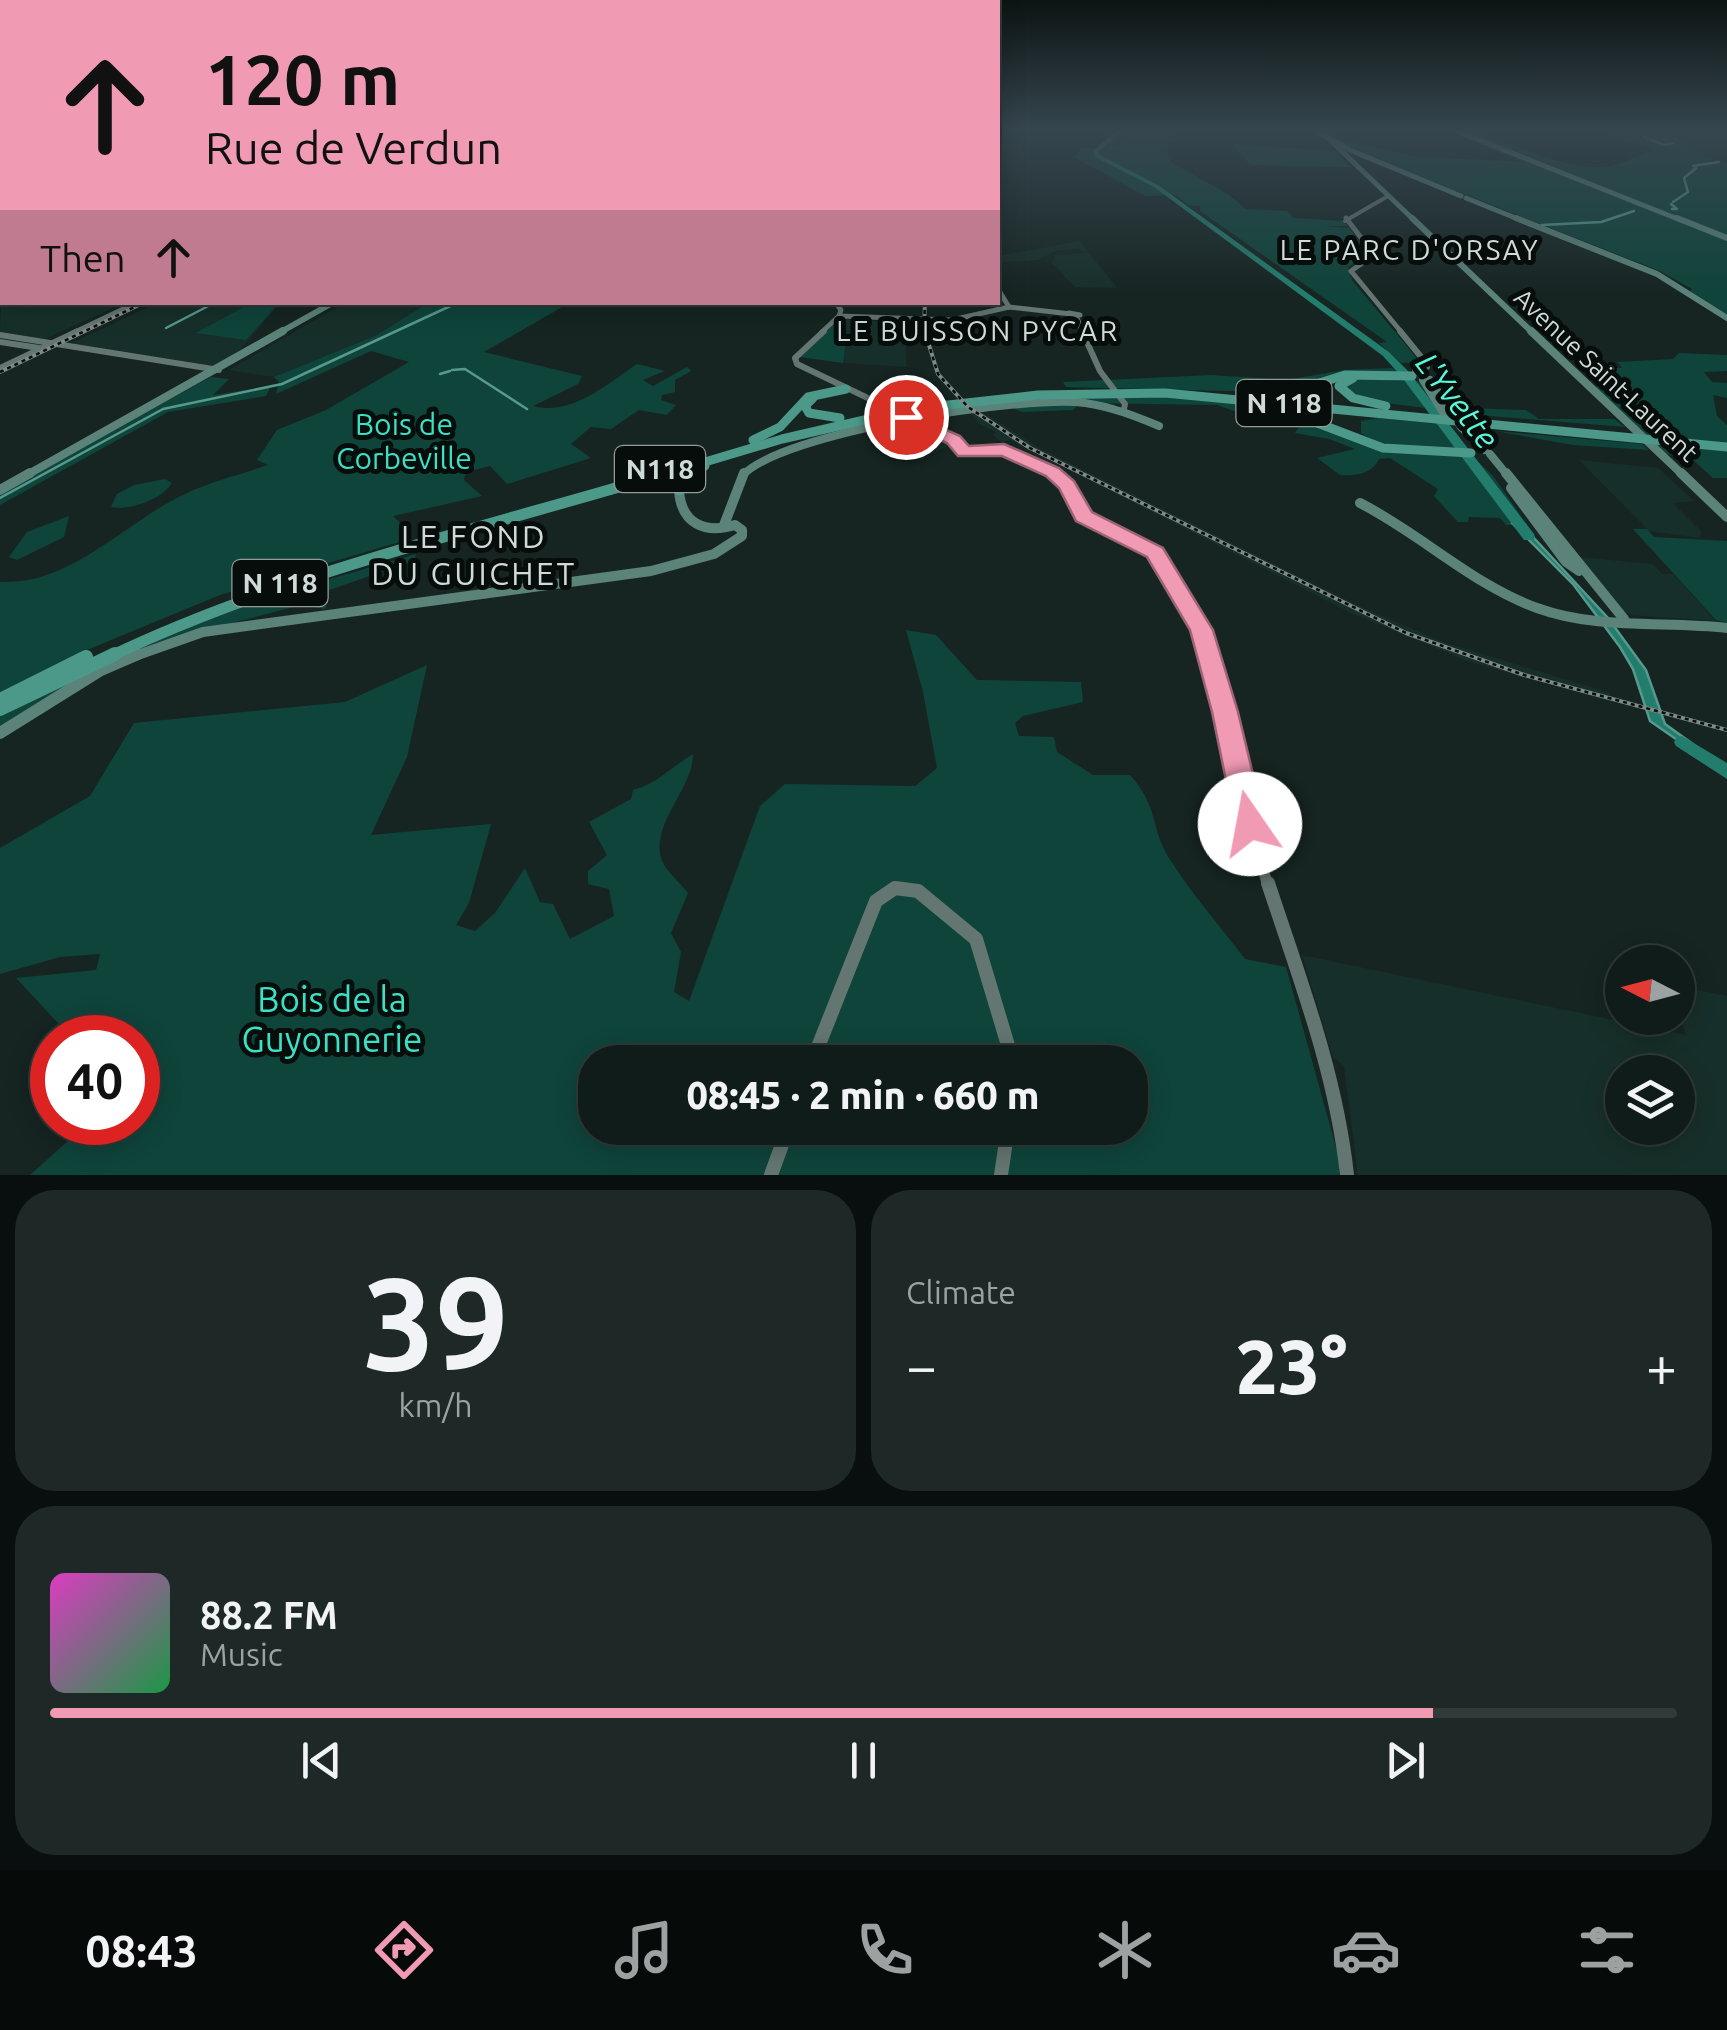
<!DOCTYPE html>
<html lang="en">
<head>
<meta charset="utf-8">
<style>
  body { margin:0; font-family:Ubuntu,sans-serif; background:#1e2927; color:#f1f3f6; height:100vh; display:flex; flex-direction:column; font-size:38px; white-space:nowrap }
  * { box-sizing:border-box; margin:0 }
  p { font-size:32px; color:#9ca1a2 }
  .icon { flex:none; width:55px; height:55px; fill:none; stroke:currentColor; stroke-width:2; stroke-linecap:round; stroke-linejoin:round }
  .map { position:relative; height:1175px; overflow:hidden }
  .drawer { display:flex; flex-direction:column; gap:15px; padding:15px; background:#090f0e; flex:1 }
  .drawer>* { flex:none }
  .top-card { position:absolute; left:0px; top:0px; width:1000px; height:305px; box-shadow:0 5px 25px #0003,0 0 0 2px #303a39; background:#f09ab4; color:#111; overflow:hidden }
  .needle { width:65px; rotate:276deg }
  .tools { position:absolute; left:1605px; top:945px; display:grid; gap:20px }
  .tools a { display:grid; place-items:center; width:90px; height:90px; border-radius:50%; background:#101c1a; box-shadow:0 5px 25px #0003,0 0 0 2px #303a39; font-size:50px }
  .speed { position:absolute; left:30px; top:1015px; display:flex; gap:20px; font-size:50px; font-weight:700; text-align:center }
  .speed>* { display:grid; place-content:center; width:130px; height:130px; border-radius:50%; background:#101c1a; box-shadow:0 5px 25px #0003,0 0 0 2px #303a39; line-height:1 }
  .speed .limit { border:15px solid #d22; background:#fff; color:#111 }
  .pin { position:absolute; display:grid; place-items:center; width:85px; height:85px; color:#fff; margin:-42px; border:5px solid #fff; border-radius:50%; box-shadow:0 2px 10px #0007 }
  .me { position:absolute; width:110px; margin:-55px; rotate:348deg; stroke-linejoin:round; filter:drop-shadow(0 0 8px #0008) }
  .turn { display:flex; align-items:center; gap:35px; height:210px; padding:0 40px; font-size:45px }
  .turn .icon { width:130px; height:130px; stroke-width:2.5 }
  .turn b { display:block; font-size:70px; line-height:85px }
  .then { display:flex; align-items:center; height:95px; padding:0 40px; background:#0003; gap:20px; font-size:38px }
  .big { font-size:75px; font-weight:800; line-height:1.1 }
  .drawer .widget { flex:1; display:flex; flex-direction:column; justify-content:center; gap:15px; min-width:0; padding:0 35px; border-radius:40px; background:#1e2927 }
  .drawer .dial { align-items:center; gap:0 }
  .dial b { font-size:130px; line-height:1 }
  .song { display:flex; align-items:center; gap:30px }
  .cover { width:120px; height:120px; border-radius:15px; background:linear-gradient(135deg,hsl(310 70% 55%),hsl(140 70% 35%)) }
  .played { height:10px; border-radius:5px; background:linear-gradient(90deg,#f09ab4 85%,#303a39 85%) }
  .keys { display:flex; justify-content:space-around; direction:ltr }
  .heat { display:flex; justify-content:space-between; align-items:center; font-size:55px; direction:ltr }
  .drawer .tiles { flex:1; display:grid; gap:15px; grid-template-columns:1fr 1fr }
  .widget:last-child { grid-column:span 2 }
  .trip { position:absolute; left:578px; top:1045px; width:570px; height:100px; border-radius:40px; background:#101c1a; box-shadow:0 5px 25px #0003,0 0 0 2px #303a39; font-weight:800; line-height:100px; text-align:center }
  .dock { display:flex; height:160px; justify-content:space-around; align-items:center; background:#060b0a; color:#9ca1a2 }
  .dock .icon { width:70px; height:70px }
  .dock .selected { color:#f09ab4 }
  .dock b { font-size:45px; color:#f1f3f6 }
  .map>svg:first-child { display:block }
</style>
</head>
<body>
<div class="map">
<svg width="1727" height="1175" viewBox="0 0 1727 1175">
  <rect width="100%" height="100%" fill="#162522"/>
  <g fill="#172f2a" fill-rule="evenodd">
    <path d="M1607,130H1727V163L1710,158L1670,134Z"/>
    <path d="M1080,241L1117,288L1075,287L1052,263L1055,255L1085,253L1080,249L1055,251L1038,260L1003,262L998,256Z"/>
    <path d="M2,283V302L124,303L45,339L0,332Z"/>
    <path d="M157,303H280L239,351L214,366L72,343Z"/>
    <path d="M344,303L439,304L416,319L274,377L229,370Z"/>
    <path d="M846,319L877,321L882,335L906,338V367L843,363L846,342L837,340Z"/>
    <path d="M981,411L1041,449L1361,607L1443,642L1610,693L1612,702L1470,662L1351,613L1011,440L1001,442L993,434L996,432L979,424L971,414Z"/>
    <path d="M912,427L952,443L922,460L880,431Z"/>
    <path d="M1579,460L1658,468L1694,501L1673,503L1701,531L1700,538L1649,531Z"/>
    <path d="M1579,557L1653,564L1662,574H1673L1716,621L1632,615L1623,610Z"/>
    <path d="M1302,955L1686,1035L1678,1013V986L1727,996V1175H1358L1344,1066L1333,1057ZM1622,1072H1678V1128H1622Z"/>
  </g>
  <g fill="#0f443a" fill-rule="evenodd">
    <path d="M1114,130H1126L1114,145L1119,146L1128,130H1171L1168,139L1176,141H1169L1167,155L1172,163L1228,194L1246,209L1287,211L1293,218L1343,221L1348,226H1325L1349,228L1370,254L1348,267L1352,280L1420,362L1401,363L1379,343L1387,342L1200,211V206H1190L1175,195L1145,196L1074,157L1081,151L1077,148C1106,149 1099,147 1114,130Z"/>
    <path d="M1447,130C1499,130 1549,170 1602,167C1625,165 1635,155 1653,150L1600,130L1670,134L1710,158L1727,163V316L1690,291L1692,289L1660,271L1358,152L1333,138L1414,156L1521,162Z"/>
    <path d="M1233,144L1334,151L1351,167L1250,165Z"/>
    <path d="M251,303L278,304L246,340L196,333Z"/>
    <path d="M428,303H569L484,352L582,376L578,384L533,406C572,417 611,381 637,364L665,371L643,380L653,386L687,367L691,371L675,380V392L662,395L661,400L676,405L667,415L639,410L611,429L591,427L571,444L591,458L507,484L490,466L466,472L464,480L482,496L393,516L410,533L403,541L220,595L82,652L0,693V582C73,585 124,522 187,493C213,481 242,474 268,465L257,460L277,430L326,410L409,362L371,351L276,394L279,382L274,377L377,335Z"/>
    <path d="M840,319H846L838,340L846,341L843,363L800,357Z"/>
    <path d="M1679,353L1727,355V371L1704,372L1712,382L1727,383V398L1713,395L1717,416L1727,425V478H1713L1693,460L1666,454L1592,387L1618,386L1597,367L1622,368L1617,362L1673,359Z"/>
    <path d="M1392,368L1399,373H1349L1268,392L1066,387L1063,382L1211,375L1287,380L1344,370Z"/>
    <path d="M211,377L229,379L213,395L271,386L266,396L168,412L0,505V492Z"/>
    <path d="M1358,379L1416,381L1423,384L1442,410L1369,401L1343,387L1346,381Z"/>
    <path d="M1157,396L1258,406L1279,413H1240L1217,405L1080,403L1073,410L1022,412L1013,408L1032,398Z"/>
    <path d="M1466,408L1526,410L1539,419H1614L1625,427L1490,416L1470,413Z"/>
    <path d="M1297,417L1367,446L1471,455L1494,477L1527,525H1506L1500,518L1469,517L1468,522H1458L1434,496L1438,489L1390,458L1379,459C1372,474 1356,476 1340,475L1317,458L1355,449L1329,439L1295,433L1301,424Z"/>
    <path d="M1378,418L1448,425L1466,448C1432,447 1390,452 1361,433V421Z"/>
    <path d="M1495,431L1642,444L1649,450L1573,445Z"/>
    <path d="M165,479L172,483C162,499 130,511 111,507L117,494L134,485Z"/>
    <path d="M69,516L64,537L17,560L9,557L27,532Z"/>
    <path d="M1633,529H1647L1654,537L1727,541V623L1716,620Z"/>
    <path d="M416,554L414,561L326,591L317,598L320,605L327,604L325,609L301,605L152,644L78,679L0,728V714L155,639L268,597Z"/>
    <path d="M906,630L936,635L977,680L1081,682L1083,702L1023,716L1015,723L1019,736L1054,737L1057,752L1093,775H1130C1159,807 1150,827 1169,858C1191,893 1220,926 1245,959L1286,967L1339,1158V1175H30L88,1123L138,1122V1038L71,1037L16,978L96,970L100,954L60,957L0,974V848L90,796L134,723L345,702L427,665L407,757L371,835L491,824L469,903L456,925L475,931L495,913L525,868L540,902L553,904L570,939L614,916L609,889L588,884V871L607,855L589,822L631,799L633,790C657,784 671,767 693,754C693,790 649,824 662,861C667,872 681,884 688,893L671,933L681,952L674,992L689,1001L760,806L785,784L915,786L937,768L923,692ZM595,1062H1130V1128H595Z"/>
  </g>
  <path fill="#237d6d" stroke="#57998d" stroke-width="2.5" d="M1513,524H1521L1608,618L1646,670L1665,724L1697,747L1693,751L1650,721L1633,669L1620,647L1573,584Z"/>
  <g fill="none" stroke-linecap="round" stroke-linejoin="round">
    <g stroke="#57998d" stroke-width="2.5">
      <path d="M1644,137L1664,145L1673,143"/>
      <path d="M1693,166L1719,162"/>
      <path d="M1673,202L1688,192L1684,178L1696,168"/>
      <path d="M1671,204L1677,209H1672"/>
      <path d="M1542,225L1601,222L1634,211"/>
      <path d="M276,302L283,303"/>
      <path d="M166,328L216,302"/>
      <path d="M452,370L465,369L527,409"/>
      <path d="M440,374L450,371"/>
      <path d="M0,498L163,409L282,384L459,302"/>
    </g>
    <g fill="#237d6d" fill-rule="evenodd">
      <path d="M1117,130H1124L1098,152L1100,155L1158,185L1389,352L1409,372L1534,534L1535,537L1534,540H1524L1401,376L1383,356L1154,187L1095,157L1093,151Z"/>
      <path d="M1682,736L1727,763V779L1676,746L1674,742L1676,738Z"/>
    </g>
    <path stroke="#647671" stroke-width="4" d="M1345,221L1388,196"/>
    <g stroke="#647671" stroke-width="5">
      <path d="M1346,218L1372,252L1371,257L1351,271L1402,333"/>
      <path d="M998,289L1009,307"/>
      <path d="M835,302L841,310L839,316"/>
      <path d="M1009,307L1080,315L1069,313"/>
      <path d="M839,316L952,320L1009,307"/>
      <path d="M1076,316L1083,333"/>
      <path d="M73,333L138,302"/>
      <path d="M821,333L839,316"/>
    </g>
    <g stroke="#647671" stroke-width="6">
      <path d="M824,331L795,358L797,364L949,437L964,452L1011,451L1057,476"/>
      <path d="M1082,331L1100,371L1125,404L1124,409"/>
      <path d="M1400,331L1426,363L1427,367L1415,370L1421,376"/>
      <path d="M0,335L219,370"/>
      <path d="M0,342L39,348"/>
      <path d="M0,368L78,331"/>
    </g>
    <path stroke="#647671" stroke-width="9" d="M1054,473L1066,484L1086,518L1154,551L1177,580L1211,657"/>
    <path stroke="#647671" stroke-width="11" d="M1210,654L1246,812L1268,886"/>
    <g stroke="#647671" stroke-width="14">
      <path d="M1268,883C1300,980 1336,1073 1347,1175"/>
      <path d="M812,1062L876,901L895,888L918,891L976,939L1013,1062"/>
      <path d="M771,1175L788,1128"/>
      <path d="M1001,1175L1008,1128"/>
    </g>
    <g stroke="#5b837a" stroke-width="5">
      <path d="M1314,130L1352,151L1461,196"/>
      <path d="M1454,130L1683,221"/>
      <path d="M1328,138L1415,221"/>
      <path d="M1466,198L1523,221"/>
    </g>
    <g stroke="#5b837a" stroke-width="6">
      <path d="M1412,218L1533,333"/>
      <path d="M1516,218L1657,274L1727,318"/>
      <path d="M1677,218L1727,238"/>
      <path d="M279,333L334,302"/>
    </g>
    <g stroke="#5b837a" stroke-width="8">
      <path d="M1531,331L1684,476"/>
      <path d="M1423,380L1444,414"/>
      <path d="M1430,380L1461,427L1485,450"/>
      <path d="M1490,454L1508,476"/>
      <path d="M25,476L283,331"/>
      <path d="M742,476C781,432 1024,395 1085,403C1112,407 1135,416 1159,426"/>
    </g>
    <g stroke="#5b837a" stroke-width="10">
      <path d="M1506,473L1624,619"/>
      <path d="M1681,473L1727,517"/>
      <path d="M1511,488L1566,562L1579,571"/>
      <path d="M0,490L30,473"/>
      <path d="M1360,503C1421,534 1473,585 1537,608C1597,630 1665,621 1727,628"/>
      <path d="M724,525L744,473"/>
      <path d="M132,657L203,632L651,571L714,554L742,536V530L735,525C705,534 681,524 679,490"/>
    </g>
    <path stroke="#5b837a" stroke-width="12" d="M0,733L101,670L138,654"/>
    <g stroke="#4c998a" stroke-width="9">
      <path d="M1353,378L1339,386L1353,398L1386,406"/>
      <path d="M1254,393L1294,391L1345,375L1412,376"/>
      <path d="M813,398L805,406L809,413L840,418"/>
      <path d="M1278,408L1383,448L1471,453"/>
      <path d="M753,440L780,427L808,397L846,389"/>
      <path d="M658,476L782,439L912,409L1038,395L1165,393L1727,447"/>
      <path d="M689,476L705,466"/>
    </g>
    <g stroke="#4c998a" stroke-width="11">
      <path d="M679,490L691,473"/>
      <path d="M109,657C282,574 483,528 667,473"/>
    </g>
    <g stroke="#4c998a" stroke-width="14">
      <path d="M0,700L86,657"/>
      <path d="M0,709L115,654"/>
    </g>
    <defs>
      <g id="rail">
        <path d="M925,302L924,329L938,374L968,407L1030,448L1406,633L1524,675L1727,730"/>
        <path d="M0,372L145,302"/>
      </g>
    </defs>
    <use href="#rail" stroke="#7e8a88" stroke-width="4"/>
    <use href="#rail" stroke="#070d0b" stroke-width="2.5" stroke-dasharray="4" stroke-linecap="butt"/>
  </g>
  <linearGradient id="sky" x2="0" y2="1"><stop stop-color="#0c1413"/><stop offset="0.44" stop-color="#36464f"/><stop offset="1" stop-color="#36464f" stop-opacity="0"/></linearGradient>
  <rect width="1727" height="295" fill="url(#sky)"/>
  <path fill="#f09ab4" stroke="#9c6475" stroke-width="2.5" d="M906,412L960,436L969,446L1004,444L1059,468L1074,481L1092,512L1163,548L1213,630L1238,712L1265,824L1260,833L1250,837L1239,833L1235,824L1212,712L1190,630L1147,557L1076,521L1059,488L1046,476L1002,456H958L947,443L899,421L897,417Z"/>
  <g text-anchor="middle" stroke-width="10" stroke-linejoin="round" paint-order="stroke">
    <g font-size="25" fill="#d0dad8" stroke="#070d0b">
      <text transform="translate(1606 375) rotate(43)" y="9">Avenue Saint-Laurent</text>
    </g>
    <g font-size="28" letter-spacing="2.5" fill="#d0dad8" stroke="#070d0b">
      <text x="1410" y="260">LE PARC D'ORSAY</text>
      <text x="978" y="341">LE BUISSON PYCAR</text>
    </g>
    <g fill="#070d0b" stroke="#949c9a" stroke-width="2.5">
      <rect x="1236.5" y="380" width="95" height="46" rx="8"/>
      <rect x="615" y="446" width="90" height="46" rx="8"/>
      <rect x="232.5" y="560" width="95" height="46" rx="8"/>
    </g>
    <g font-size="28" font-weight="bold" fill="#d0dad8">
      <text x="1284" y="413">N 118</text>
      <text x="660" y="479">N118</text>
      <text x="280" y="593">N 118</text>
    </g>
    <g font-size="30" fill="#3ae1c5" stroke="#070d0b">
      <text x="404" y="435">Bois de<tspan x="404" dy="34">Corbeville</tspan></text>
    </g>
    <g font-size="32" font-style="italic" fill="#5af8db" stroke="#070d0b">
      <text transform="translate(1457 401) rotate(52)" y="11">L'Yvette</text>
    </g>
    <g font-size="32" letter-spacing="2.5" fill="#d0dad8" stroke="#070d0b">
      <text x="474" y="548">LE FOND<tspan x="474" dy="37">DU GUICHET</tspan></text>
    </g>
    <g font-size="35" fill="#3ae1c5" stroke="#070d0b">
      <text x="332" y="1012">Bois de la<tspan x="332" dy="40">Guyonnerie</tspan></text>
    </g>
  </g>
</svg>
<div class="tools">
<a><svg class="needle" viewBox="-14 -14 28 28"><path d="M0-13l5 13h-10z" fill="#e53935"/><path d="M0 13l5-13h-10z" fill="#9ca1a2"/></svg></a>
<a><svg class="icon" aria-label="layers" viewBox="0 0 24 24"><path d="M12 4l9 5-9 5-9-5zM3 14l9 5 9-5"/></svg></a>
</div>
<div class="speed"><div class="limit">40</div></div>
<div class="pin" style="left:906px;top:417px;background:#d93025"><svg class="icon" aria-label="arrive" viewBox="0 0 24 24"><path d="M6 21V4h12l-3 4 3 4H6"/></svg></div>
<svg class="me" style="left:1250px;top:824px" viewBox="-20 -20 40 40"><circle r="19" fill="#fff"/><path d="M0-13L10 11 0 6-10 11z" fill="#f09ab4"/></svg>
<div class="trip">08:45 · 2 min · 660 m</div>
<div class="top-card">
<div class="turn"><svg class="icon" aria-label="ahead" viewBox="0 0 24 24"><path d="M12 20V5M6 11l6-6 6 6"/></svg><div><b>120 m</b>Rue de Verdun</div></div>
<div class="then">Then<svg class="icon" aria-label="ahead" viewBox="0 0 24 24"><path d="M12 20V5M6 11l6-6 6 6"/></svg></div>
</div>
</div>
<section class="drawer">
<div class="tiles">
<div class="widget dial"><b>39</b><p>km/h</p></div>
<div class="widget"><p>Climate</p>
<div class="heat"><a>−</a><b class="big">23°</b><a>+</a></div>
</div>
<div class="widget">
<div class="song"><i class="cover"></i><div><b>88.2 FM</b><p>Music</p></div></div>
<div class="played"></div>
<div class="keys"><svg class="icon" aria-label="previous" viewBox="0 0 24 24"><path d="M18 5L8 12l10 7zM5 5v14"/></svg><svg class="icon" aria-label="pause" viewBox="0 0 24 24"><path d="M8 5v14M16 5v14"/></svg><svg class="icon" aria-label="next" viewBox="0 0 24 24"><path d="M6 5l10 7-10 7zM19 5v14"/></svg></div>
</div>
</div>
</section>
<nav class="dock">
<b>08:43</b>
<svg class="icon selected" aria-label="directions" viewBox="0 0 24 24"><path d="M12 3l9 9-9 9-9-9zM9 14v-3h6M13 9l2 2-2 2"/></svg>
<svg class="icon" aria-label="music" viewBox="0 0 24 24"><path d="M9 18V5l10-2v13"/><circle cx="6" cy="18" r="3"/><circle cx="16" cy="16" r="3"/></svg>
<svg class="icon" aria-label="phone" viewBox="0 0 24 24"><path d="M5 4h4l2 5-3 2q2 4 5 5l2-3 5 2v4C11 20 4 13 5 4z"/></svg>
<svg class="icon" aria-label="climate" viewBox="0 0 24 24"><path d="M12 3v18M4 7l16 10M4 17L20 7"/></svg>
<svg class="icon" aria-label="car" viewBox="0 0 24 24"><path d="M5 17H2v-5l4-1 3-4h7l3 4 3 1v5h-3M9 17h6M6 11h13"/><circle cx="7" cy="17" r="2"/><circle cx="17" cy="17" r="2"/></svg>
<svg class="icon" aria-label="filters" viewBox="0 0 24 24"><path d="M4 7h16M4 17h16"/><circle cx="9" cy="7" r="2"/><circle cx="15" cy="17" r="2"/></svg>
</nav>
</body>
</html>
